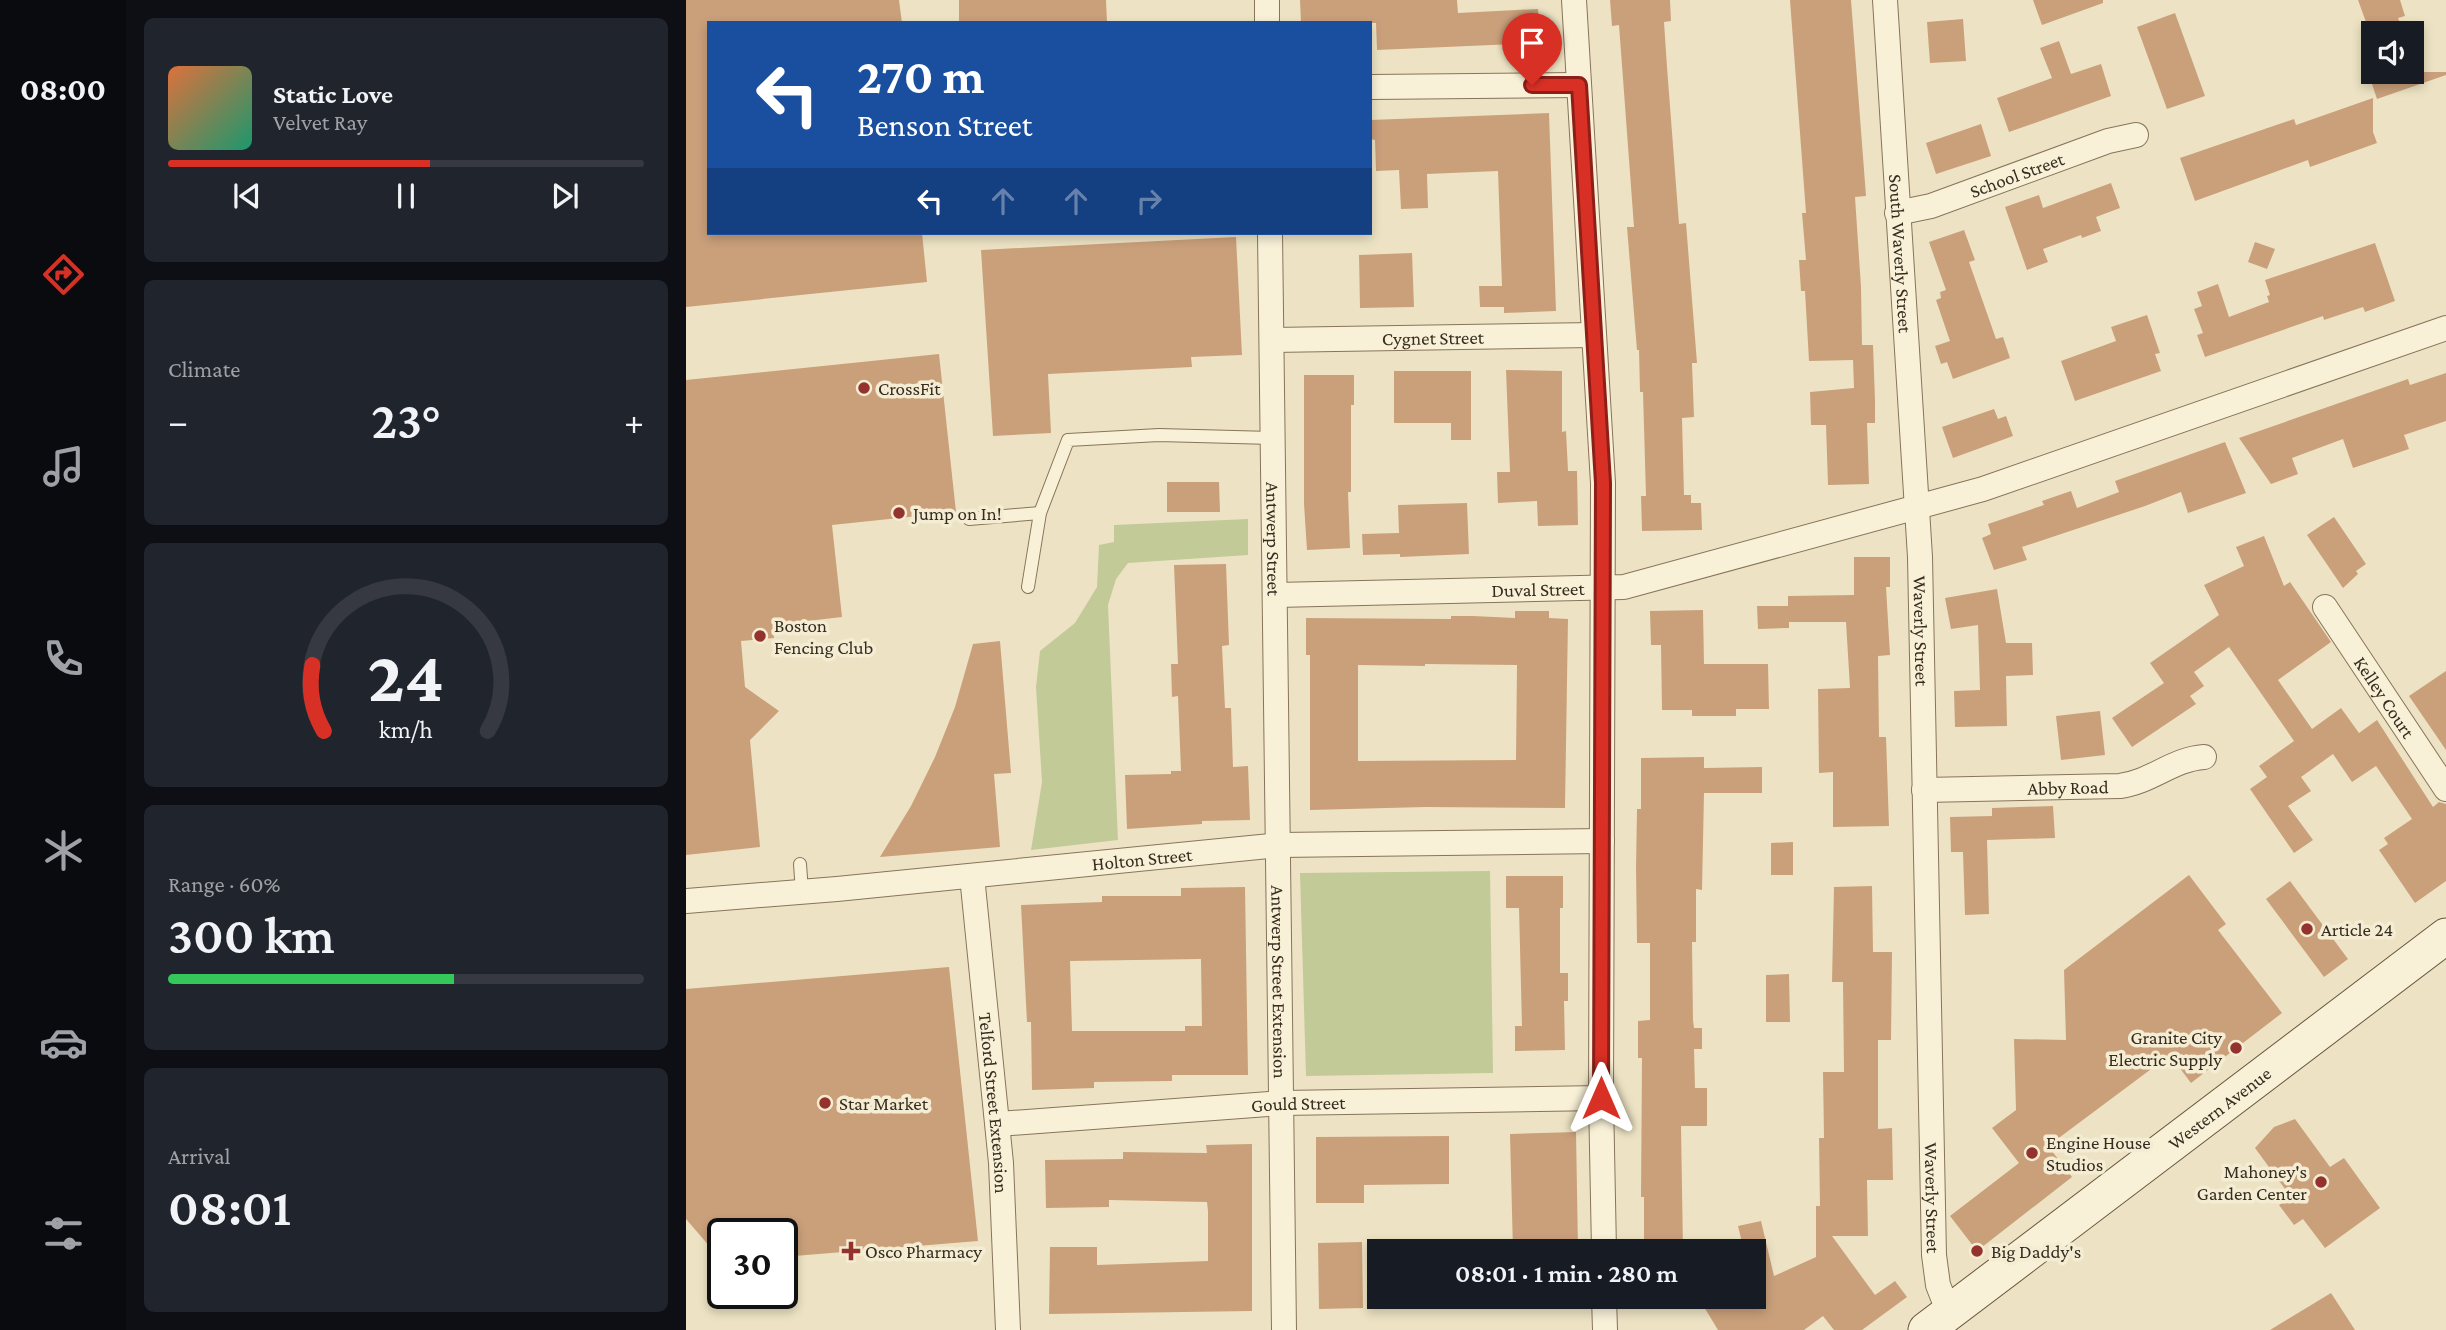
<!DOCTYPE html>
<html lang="en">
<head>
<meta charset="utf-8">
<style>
  body { margin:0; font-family:"Crimson Pro",serif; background:#20242c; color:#f1f3f6; height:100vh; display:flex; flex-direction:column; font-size:26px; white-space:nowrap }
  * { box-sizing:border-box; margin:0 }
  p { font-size:23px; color:#9ea1a6 }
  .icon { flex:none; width:38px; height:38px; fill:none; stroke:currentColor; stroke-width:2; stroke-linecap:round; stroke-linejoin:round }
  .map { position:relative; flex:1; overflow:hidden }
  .panel { display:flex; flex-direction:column; gap:18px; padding:18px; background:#0d0f14; width:560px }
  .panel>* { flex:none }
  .banner { position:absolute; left:21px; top:21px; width:665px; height:214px; border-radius:0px; box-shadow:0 4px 10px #0003; background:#1a4fa0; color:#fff; overflow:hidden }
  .fabs { position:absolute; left:1675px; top:21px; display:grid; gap:14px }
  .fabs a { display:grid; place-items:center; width:63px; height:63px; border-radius:0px; background:#171b24; box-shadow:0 4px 10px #0003; font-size:35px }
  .speed { position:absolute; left:21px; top:1218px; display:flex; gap:14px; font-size:35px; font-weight:700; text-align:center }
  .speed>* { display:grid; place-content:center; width:91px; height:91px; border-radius:50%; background:#171b24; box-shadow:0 4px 10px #0003; line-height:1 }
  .speed .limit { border:4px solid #111; border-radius:10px; background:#fff; color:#111 }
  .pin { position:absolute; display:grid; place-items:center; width:60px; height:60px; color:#fff; margin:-72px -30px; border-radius:50% 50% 50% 0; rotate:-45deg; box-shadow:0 0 7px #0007 }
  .pin .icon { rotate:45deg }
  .me { position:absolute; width:77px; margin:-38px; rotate:0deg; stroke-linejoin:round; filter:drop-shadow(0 0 5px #0008) }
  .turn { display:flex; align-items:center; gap:24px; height:147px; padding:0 35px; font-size:32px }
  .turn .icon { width:91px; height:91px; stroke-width:2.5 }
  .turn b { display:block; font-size:49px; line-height:60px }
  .lanes { display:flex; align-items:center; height:66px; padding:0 35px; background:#0003; justify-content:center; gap:35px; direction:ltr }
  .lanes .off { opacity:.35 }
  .big { font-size:52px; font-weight:600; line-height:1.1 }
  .panel .widget { flex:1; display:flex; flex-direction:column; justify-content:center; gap:10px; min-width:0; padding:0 24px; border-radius:10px; background:#20242c }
  .panel .dial { align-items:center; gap:0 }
  .dial svg { height:182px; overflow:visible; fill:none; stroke:#363941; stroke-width:7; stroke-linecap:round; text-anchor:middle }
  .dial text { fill:#f1f3f6; stroke:none }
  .song { display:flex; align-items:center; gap:21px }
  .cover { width:84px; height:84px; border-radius:10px; background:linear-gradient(135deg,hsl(20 70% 55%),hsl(160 70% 35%)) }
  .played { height:7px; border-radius:4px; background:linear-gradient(90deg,#d93025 55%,#363941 55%) }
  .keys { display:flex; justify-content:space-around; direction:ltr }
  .heat { display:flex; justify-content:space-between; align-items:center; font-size:38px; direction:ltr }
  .charge { height:10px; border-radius:5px; background:linear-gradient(90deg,#34c759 60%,#363941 0) }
  .trip { position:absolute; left:681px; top:1239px; width:399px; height:70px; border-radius:0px; background:#171b24; box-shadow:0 4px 10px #0003; font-weight:600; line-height:70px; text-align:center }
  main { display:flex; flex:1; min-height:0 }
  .tab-bar { display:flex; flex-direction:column; width:126px; justify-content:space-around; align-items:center; background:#090b0e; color:#9ea1a6 }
  .tab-bar .icon { width:49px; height:49px }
  .tab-bar .active { color:#d93025 }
  .tab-bar b { font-size:32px; color:#f1f3f6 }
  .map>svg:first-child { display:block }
</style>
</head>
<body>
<main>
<nav class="tab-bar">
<b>08:00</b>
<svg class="icon active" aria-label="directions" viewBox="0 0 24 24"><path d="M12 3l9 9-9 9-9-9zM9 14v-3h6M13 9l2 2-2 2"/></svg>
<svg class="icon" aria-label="music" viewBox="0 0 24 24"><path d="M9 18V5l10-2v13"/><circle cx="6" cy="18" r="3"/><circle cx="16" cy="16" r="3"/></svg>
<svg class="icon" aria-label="phone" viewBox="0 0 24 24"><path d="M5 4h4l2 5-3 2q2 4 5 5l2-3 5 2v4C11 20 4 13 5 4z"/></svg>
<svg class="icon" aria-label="climate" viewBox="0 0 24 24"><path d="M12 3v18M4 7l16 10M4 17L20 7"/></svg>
<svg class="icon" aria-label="car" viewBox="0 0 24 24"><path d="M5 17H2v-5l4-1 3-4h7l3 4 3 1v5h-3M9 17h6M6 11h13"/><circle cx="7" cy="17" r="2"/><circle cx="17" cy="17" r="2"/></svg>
<svg class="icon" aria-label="filters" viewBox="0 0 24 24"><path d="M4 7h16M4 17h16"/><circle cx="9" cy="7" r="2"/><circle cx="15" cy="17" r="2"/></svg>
</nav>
<section class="panel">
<div class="widget">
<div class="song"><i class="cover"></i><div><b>Static Love</b><p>Velvet Ray</p></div></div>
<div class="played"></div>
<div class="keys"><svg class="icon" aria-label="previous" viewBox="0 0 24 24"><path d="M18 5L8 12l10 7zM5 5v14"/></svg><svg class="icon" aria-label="pause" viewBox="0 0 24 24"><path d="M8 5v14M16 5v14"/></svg><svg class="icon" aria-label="next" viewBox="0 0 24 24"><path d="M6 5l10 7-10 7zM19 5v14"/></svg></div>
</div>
<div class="widget"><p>Climate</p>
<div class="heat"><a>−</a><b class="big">23°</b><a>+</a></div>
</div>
<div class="widget dial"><svg viewBox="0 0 100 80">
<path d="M14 69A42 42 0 1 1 86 69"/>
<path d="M14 69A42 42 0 0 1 9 40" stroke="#d93025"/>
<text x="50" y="56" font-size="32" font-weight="700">24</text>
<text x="50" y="72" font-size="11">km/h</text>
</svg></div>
<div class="widget"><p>Range · 60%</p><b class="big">300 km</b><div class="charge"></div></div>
<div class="widget"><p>Arrival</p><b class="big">08:01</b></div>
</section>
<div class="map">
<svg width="1760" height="1330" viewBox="0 0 1760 1330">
  <rect width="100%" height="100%" fill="#ede3c4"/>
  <g fill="#c2ca98">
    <path d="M562,519V555L442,563L430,579L422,605L432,840L345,850L356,782L350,687L354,651L389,623L411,587L413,545L428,542V525Z"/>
    <path d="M804,871L807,1073L620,1076L614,873Z"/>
  </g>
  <g fill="#caa07b" fill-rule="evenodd">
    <path d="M0,0H213L216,23H23V233H236L241,282L0,307Z"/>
    <path d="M273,0H420L421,23H273Z"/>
    <path d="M614,0H771L772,13L852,9L854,43L691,50L690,23H615Z"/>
    <path d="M924,0H984L985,21L978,22L981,67L993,224L1000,223L1011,363H1006L1008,417L996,418L998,495H1005V503H1015L1016,530L956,531L955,496H960L957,392H954L953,350H951L941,227H948L933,25L926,26Z"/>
    <path d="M1104,0H1165L1180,196L1169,197L1175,287L1176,345H1187L1189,400V423H1181L1183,484L1142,485L1140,425H1125L1124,392L1168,388L1167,360L1123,361L1119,291H1115L1113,260H1120L1116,213H1120Z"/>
    <path d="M1347,0H1417V3L1356,25Z"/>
    <path d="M1672,0H1714L1719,16L1712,18L1718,33H1684Z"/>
    <path d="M1489,13L1519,96L1481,109L1451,27Z"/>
    <path d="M1277,19L1280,61L1244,63L1241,22Z"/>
    <path d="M1373,41L1385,74L1415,64L1425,96L1323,132L1311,98L1366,78L1354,48Z"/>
    <path d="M1682,72H1760V75L1691,99Z"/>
    <path d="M1687,98V132L1691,143L1624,167L1622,160L1509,201L1494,158L1608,119L1610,125Z"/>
    <path d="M863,113L870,311L818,313V307H794L793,286H816L812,171L741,174L742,208L715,209L713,170L690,171L689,140L684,139V120Z"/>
    <path d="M1295,124L1305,156L1250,174L1240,143Z"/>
    <path d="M1425,183L1434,208L1410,217L1415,231L1396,238L1395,235L1357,249L1362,262L1341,270L1319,207L1353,195L1357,208Z"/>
    <path d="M1278,230L1289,260L1283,262L1310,339L1317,337L1324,358L1267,379L1261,362L1255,364L1249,346L1264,341L1250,300L1255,298L1254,292L1260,290L1243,242Z"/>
    <path d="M550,237L556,355L505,357L506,367L362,374L365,433L307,436L295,250Z"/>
    <path d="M1569,242L1589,249L1581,269L1562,262Z"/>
    <path d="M1689,243L1709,301L1679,312L1677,307L1638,320L1637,316L1519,357L1511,335L1517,333L1508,309L1516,306L1511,292L1532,284L1543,317L1583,302L1581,296L1584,295L1579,280Z"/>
    <path d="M726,253L728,307L674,308L673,255Z"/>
    <path d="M1461,315L1474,353L1469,354L1475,371L1389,401L1375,361L1430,341L1425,327Z"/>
    <path d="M253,354L270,512L146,525L156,617L87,625L88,638L55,641L59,687L93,711L64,740L74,847L0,855V380Z"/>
    <path d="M820,370L876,371V432L880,431L882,471H891L892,525L852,526L851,501L812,503L811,472H824Z"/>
    <path d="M708,371H785V440H765V423H708Z"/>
    <path d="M1760,373V421L1718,435L1723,449L1667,468L1657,439L1606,458L1612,474L1585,484L1553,438L1722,379L1724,385Z"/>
    <path d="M618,375H668V405H665V492H662L664,548L621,550L618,504Z"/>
    <path d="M1308,409L1312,419L1320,416L1327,436L1267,458L1256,427Z"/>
    <path d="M1539,442L1560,493L1502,513L1495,492L1459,506L1336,547L1341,560L1308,570L1296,538L1305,534L1302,524L1358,505L1356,501L1385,491L1391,508L1433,492L1429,481Z"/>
    <path d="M481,482H533L534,512H481Z"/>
    <path d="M781,503L783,554L714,557V554L677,555L676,534L713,533L712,505Z"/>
    <path d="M1648,517L1680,564L1670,571L1672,574L1657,588L1621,535Z"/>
    <path d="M1578,536L1598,586L1604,582L1645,642L1592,680L1626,729L1655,708L1673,733L1691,720L1747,807L1753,802L1760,804V881L1729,903L1693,850L1702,844L1698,838L1726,819L1690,766L1666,782L1647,754L1615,777L1625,791L1602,806L1627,840L1608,853L1564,789L1581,777L1573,766L1608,741L1543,647L1508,672L1518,686L1504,696L1510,704L1446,747L1426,718L1478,683L1464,663L1533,615L1518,585L1558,566L1550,547Z"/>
    <path d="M1168,557H1204V587H1200L1204,655L1192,656L1193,737H1200L1203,826L1147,827V772L1133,773L1132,689L1164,688L1160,622H1103V628L1072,629L1071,606H1102V596L1168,595Z"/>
    <path d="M540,564L543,645L536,646L539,708H545L547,767L562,766L564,820L516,821V824L441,829L439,775L485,774V771H495L492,696L486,697L485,664H492L488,565Z"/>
    <path d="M1311,589L1320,643H1346L1347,675L1320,676L1321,726L1269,727L1268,691L1294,690L1292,625L1265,629L1259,598Z"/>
    <path d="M1017,610L1018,664H1082L1083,709H1050V716H1006V710H976L975,645H965L964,611Z"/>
    <path d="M829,611H863V618L882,619L879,808L739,807L624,810V655H620V618L765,619V616H787L829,618ZM739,664L831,665L830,760L672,761V665L739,666Z"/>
    <path d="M314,641L325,773L308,774L314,847L194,857L225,806L249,757L269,707L287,644Z"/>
    <path d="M1760,671V750L1723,696Z"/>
    <path d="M1414,711L1419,755L1375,760L1370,716Z"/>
    <path d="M1018,757V768L1076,767V793H1018L1016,890L1010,889V942H1006L1007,1020L1008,1028H1016V1049H1008L1009,1088H1021V1126H995L997,1251H958V1197H955L956,1058H952V1021L964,1020V943H951L950,868L951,809H955V758Z"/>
    <path d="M1367,806L1369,838L1301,840L1303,914L1279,915L1277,852H1265L1264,817L1306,816V808Z"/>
    <path d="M1107,842V875H1085V843Z"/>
    <path d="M1503,875L1540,924L1532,930L1596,1013L1505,1083L1484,1055L1362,1146L1386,1177L1291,1251L1264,1216L1333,1163L1306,1128L1330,1110L1328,1039L1380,1040L1378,970Z"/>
    <path d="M820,876H877V908H874V973H882V1001H878L879,1050L829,1051V1026H836L833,908H820Z"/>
    <path d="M1604,881L1662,959L1638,977L1580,899Z"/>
    <path d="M1186,886L1187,952H1206L1205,1040H1192V1129L1206,1128L1207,1180H1181L1182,1236H1146L1189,1295L1209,1281L1221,1297L1176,1330H1148L1137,1316L1118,1330H1032L1012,1297H1068V1251H1058L1052,1226L1075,1221L1088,1276L1130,1257V1206H1134L1133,1138H1138L1137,1072H1158L1157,982H1146L1148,887Z"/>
    <path d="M559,887L562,1075H486V1081L408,1082V1088L346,1090L345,1022H341L335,905L416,902V896H495V888ZM515,959L516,1026H499V1031H386L384,961Z"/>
    <path d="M263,967L292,1241L96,1257V1234H37V1262L0,1219V989Z"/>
    <path d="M1103,974L1104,1022H1080V975Z"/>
    <path d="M1609,1119L1644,1167L1658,1158L1694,1208L1639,1248L1617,1219L1608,1225L1593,1205L1605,1197L1569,1148L1588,1127Z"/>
    <path d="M890,1132L892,1249L827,1251L824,1134Z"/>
    <path d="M763,1136V1184L678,1185V1203H630V1137Z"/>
    <path d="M566,1144V1311L363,1314L364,1247H411V1265L522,1261V1211L521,1202L423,1200V1207L360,1208L359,1160L437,1159V1152L521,1153L520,1145Z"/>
    <path d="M676,1242L677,1308L633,1309L632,1243Z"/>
    <path d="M1645,1293L1669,1330H1584Z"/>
  </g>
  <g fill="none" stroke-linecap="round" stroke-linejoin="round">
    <defs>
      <g id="service">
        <path d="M283,519L354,513"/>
        <path d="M342,587L354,513L382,440L473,435L587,438"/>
        <path d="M114,864L116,892"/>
      </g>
      <g id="minor">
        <path d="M581,0V23"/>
        <path d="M888,0L917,483L915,1098L918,1251"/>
        <path id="s1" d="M1199,0L1234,557L1248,1255L1252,1285L1263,1313"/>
        <path d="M684,87L893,85"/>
        <path id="s2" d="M1211,213L1245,206L1422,141L1450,135"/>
        <path id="s3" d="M584,233L598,1330"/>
        <path id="s4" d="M586,340L908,335"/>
        <path id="s5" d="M590,595L938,587L1297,489L1760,328"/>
        <path id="s6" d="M1639,607L1760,789"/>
        <path id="s7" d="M1238,790L1434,786C1465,782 1487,759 1518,757"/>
        <path id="s8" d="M286,876L315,1163L322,1330"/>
        <path id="s9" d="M0,901L151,889L593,845L916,841"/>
        <path id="s10" d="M312,1124L595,1103L915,1098"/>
        <path d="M918,1297L919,1330"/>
      </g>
      <g id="secondary">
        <path id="s11" d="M1240,1330L1760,936"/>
      </g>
    </defs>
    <use href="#service" stroke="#87745b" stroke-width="14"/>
    <use href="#minor" stroke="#87745b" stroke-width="26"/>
    <use href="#secondary" stroke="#68563e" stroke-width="37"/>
    <use href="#service" stroke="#f8f0d7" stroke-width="12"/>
    <use href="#minor" stroke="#f8f0d7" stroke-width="24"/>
    <use href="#secondary" stroke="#f8f0d7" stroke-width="35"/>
  </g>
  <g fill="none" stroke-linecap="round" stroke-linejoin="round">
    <defs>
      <path id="route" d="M846,85H893L917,483L915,1098"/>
    </defs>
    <use href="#route" stroke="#8d1f18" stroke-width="18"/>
    <use href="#route" stroke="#d93025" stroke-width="12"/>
  </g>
  <g fill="#94322d" stroke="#f4ecd3" stroke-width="2.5">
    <circle cx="178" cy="388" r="7"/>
    <circle cx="213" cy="513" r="7"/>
    <circle cx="74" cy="636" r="7"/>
    <circle cx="1621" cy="929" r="7"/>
    <circle cx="1550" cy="1048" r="7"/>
    <circle cx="139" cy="1103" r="7"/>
    <circle cx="1346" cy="1153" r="7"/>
    <circle cx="1635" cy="1182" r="7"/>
    <path d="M161.5 1240.5h7v7h7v7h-7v7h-7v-7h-7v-7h7z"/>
    <circle cx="1291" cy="1251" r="7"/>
  </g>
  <g text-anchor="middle" stroke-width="7" stroke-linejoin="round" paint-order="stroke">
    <g font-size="19" fill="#372c1f" stroke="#f4ecd3">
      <text dy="7" stroke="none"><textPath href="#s2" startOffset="126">School Street</textPath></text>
      <text dy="7" stroke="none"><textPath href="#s1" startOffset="254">South Waverly Street</textPath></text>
      <text dy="7" stroke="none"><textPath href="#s4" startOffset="161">Cygnet Street</textPath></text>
      <text dy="7" stroke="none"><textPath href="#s3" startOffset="306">Antwerp Street</textPath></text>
      <text dy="7" stroke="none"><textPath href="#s5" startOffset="262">Duval Street</textPath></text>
      <text dy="7" stroke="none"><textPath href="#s1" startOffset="632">Waverly Street</textPath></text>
      <text dy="7" stroke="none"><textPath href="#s6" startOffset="108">Kelley Court</textPath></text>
      <text dy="7" stroke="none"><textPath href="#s7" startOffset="144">Abby Road</textPath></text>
      <text dy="7" stroke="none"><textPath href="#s9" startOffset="458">Holton Street</textPath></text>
      <text dy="7" stroke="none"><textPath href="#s3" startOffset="749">Antwerp Street Extension</textPath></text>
      <text dy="7" stroke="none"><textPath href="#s8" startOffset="228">Telford Street Extension</textPath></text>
      <text dy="7" stroke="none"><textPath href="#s10" startOffset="301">Gould Street</textPath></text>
      <text dy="7" stroke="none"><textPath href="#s11" startOffset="368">Western Avenue</textPath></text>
      <text dy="7" stroke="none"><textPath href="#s1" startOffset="1199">Waverly Street</textPath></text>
    </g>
    <g font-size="19" fill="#372c1f" stroke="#f4ecd3" text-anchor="start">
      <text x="192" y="395">CrossFit</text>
      <text x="227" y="520">Jump on In!</text>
      <text x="88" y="632">Boston<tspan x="88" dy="22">Fencing Club</tspan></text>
      <text x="1635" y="936">Article 24</text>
      <text x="1536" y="1044" text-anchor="end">Granite City<tspan x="1536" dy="22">Electric Supply</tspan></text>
      <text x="153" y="1110">Star Market</text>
      <text x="1360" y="1149">Engine House<tspan x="1360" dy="22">Studios</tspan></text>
      <text x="1621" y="1178" text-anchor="end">Mahoney's<tspan x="1621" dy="22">Garden Center</tspan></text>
      <text x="179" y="1258">Osco Pharmacy</text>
      <text x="1305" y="1258">Big Daddy's</text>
    </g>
  </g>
</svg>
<div class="fabs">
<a><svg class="icon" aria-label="sound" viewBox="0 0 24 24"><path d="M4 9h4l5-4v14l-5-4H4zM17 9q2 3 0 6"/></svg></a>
</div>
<div class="speed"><div class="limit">30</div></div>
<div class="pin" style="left:846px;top:85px;background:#d93025"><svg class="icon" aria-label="arrive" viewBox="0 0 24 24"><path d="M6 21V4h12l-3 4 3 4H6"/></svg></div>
<svg class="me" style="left:915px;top:1098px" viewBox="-20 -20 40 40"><path d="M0-17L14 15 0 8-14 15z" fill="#d93025" stroke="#fff" stroke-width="4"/></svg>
<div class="trip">08:01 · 1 min · 280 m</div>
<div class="banner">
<div class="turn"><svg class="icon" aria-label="left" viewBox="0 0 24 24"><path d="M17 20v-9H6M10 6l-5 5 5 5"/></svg><div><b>270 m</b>Benson Street</div></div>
<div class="lanes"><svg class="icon" aria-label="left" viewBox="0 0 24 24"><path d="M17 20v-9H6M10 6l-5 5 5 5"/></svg><svg class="icon off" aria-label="ahead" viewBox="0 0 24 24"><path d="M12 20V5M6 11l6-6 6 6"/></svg><svg class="icon off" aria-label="ahead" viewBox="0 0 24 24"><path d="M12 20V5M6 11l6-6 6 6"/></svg><svg class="icon off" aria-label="right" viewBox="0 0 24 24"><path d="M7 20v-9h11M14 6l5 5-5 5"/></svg></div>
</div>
</div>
</main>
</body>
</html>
